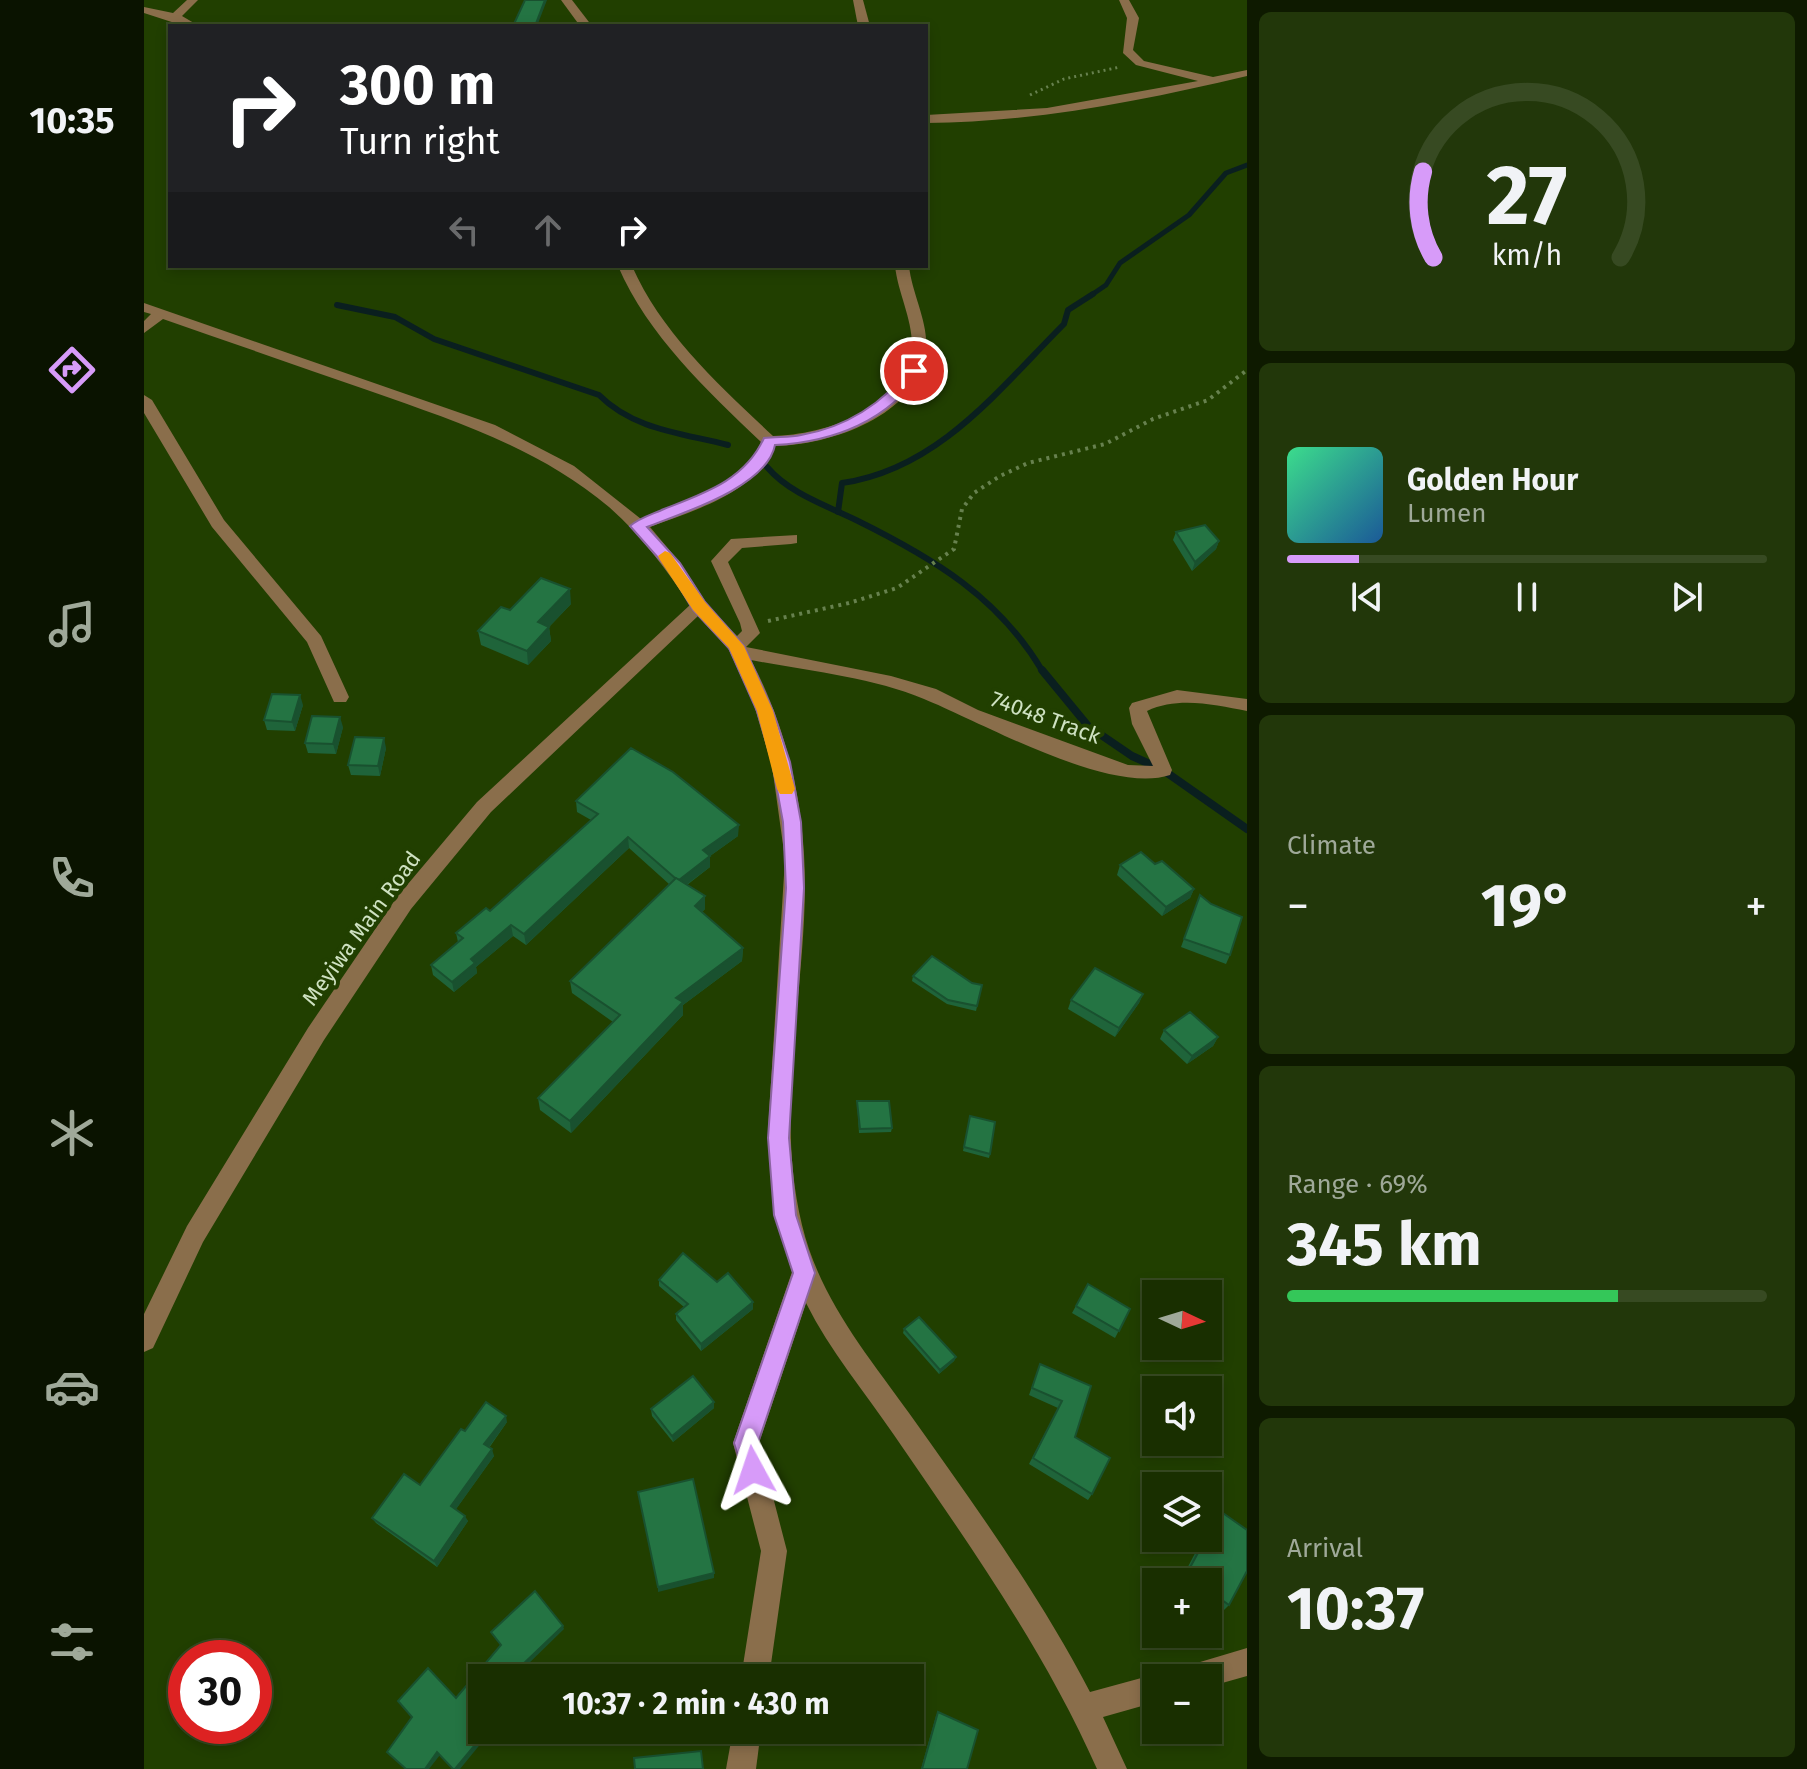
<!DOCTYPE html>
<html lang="en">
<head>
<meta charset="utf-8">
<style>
  body { margin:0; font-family:"Fira Sans",sans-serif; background:#22370a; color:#f1f3f6; height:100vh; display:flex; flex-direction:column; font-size:30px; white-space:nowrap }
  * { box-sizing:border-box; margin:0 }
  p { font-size:26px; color:#9fa999 }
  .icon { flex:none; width:44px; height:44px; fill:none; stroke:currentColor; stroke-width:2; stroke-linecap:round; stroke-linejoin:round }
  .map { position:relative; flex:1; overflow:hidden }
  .sheet { display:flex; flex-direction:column; gap:12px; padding:12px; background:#0e1a00; width:560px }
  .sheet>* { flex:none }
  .banner { position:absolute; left:24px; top:24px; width:760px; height:244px; border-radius:0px; box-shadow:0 4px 12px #0003,0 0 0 2px #374a22; background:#202124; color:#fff; overflow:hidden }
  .needle { width:52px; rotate:94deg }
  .controls { position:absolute; left:998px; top:1280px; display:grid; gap:16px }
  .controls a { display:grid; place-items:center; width:80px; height:80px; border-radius:0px; background:#192f00; box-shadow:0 4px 12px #0003,0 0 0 2px #374a22; font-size:40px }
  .speed { position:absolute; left:24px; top:1640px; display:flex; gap:16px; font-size:40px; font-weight:700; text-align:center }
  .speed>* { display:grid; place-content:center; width:104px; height:104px; border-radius:50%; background:#192f00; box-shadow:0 4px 12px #0003,0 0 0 2px #374a22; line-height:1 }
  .speed .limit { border:12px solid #d22; background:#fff; color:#111 }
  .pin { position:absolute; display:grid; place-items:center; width:68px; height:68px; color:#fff; margin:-34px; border:4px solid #fff; border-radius:50%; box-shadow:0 2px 8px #0007 }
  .me { position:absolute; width:88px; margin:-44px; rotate:355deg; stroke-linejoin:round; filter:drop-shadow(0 0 6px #0008) }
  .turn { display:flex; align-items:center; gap:28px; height:168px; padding:0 40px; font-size:36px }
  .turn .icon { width:104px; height:104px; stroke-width:2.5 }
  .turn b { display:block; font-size:56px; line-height:68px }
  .lanes { display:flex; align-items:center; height:76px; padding:0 40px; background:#0003; justify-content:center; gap:40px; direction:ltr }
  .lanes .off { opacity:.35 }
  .big { font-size:60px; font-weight:700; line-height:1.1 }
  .sheet .card { flex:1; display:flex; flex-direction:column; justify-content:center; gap:12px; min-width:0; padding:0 28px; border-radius:12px; background:#22370a }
  .sheet .dial { align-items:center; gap:0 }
  .dial svg { height:208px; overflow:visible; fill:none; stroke:#374a22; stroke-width:7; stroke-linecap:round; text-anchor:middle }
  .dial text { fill:#f1f3f6; stroke:none }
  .song { display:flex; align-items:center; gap:24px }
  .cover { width:96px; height:96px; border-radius:12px; background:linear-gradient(135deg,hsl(150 70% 55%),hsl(210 70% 35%)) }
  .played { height:8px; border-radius:4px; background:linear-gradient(90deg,#d79bf9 15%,#374a22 15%) }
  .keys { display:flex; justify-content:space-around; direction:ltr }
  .heat { display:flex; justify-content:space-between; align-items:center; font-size:44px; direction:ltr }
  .charge { height:12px; border-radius:6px; background:linear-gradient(90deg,#34c759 69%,#374a22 0) }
  .trip { position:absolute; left:324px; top:1664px; width:456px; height:80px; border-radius:0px; background:#192f00; box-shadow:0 4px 12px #0003,0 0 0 2px #374a22; font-weight:700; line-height:80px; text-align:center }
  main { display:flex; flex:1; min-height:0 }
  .dock { display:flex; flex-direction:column; width:144px; justify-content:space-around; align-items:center; background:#0a1300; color:#9fa999 }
  .dock .icon { width:56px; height:56px }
  .dock .active { color:#d79bf9 }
  .dock b { font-size:36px; color:#f1f3f6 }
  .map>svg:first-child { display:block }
</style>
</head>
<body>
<main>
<nav class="dock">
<b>10:35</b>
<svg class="icon active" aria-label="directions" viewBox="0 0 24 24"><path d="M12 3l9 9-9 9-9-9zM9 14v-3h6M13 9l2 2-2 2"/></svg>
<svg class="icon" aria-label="music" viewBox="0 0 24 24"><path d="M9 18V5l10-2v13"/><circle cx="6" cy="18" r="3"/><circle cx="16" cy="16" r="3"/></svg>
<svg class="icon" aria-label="phone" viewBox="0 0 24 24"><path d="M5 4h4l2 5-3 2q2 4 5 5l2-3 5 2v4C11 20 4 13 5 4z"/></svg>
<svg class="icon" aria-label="climate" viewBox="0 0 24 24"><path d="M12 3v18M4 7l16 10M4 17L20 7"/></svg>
<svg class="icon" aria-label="car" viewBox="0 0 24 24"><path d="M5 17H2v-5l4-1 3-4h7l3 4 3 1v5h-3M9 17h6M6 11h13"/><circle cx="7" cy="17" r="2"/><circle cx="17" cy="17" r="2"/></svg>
<svg class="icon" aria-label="filters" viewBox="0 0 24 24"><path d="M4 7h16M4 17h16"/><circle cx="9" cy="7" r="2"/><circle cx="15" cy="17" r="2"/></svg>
</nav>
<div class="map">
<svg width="1103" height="1769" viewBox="0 0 1103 1769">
  <rect width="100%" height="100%" fill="#213f00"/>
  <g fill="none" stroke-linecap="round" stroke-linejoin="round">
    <path stroke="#0a1f1f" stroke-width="5" d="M946,296L962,285L976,263L1045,215L1082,173L1103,165"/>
    <g stroke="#0a1f1f" stroke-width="6">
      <path d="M193,305L251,317L290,339L455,395C490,430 538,433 584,445"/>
      <path d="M623,467C645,493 681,505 712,520C789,558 855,597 899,672"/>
      <path d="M694,512L698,483C795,469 855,389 920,324L924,310L949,294"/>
    </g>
    <path stroke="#0a1f1f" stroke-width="8" d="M898,670L944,726L988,756L1019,770L1103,829"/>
    <path stroke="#67814e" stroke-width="3" stroke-dasharray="2 4" stroke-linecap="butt" d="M886,95L920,79L976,67"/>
    <path stroke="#67814e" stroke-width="4" stroke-dasharray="3 5" stroke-linecap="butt" d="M624,621L705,603L753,588L810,549L818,509L830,493L856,476L884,463L961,444L1009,419L1064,400L1103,370"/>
    <g fill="#8a6e4b" fill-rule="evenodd">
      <path d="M43,0H54L38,16L55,26H40L0,13V7L29,13Z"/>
      <path d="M417,0H428L448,26H436Z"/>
      <path d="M709,0H719L726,26H714Z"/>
      <path d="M975,0H985L995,18L989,50L1000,61L1069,77L1103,70V76C997,101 892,122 782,123V115L903,108L1054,81L992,65L979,53L983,18Z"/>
      <path d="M474,266H488C518,334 576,386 629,436C679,435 768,408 768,345C768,318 754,293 751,266H765C768,294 785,323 782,351C774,416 686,445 631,446C611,494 550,510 506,527L537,564L563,604L593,636L598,631L596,623L567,561L587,539L653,535V543L647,544L598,548L584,562L616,633L602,647L747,676L792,689L834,710L984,765L1009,766L988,724L985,708L988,703L1033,690L1103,699V711C1071,705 1035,696 1003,711L1028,770L1026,775C965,795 839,723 780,699C727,677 664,671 607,660C644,730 661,808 661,887C660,1000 631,1114 658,1225C676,1299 722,1353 765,1413C829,1503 895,1594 946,1692L1012,1674L1022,1678H1012V1702L959,1717L983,1769H953C900,1649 824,1543 750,1435C720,1391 686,1351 662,1303L615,1443L643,1551L625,1678H597L617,1551L589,1443L648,1272L634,1225L627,1178L624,1130L641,859L628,766L610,705L585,650L554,616L347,812L267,909L180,1040L59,1242L9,1348L0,1352V1314L43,1226L164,1028L253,897L333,802L546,605C522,569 498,536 465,507C395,448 311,421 226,391C157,367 88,343 19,319L0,333V321L7,314L0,312V303L351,425L430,466L497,519C540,502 598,487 617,442C563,390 504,336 474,266Z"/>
      <path d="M0,395L8,400L80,520L177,636L205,697L202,702H190L163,642L68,527L0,413Z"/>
      <path d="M1103,1648V1676L1064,1687V1678H1032L1036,1668Z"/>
      <path d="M589,1730H617L612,1769H582Z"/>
    </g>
  </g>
  <g fill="#1f643a">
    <path d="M1032,532L1075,541L1072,549L1048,571L1029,540Z"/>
    <path d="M427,604L405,627L407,641L384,665L337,645L334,631L366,610Z"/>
    <path d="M159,705L151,731L123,730L120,720Z"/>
    <path d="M199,727L192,754L164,753L161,743Z"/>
    <path d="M242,748L236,776L207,775L204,765Z"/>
    <path d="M432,801L594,836L566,856V867L543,885L561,896V909L558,912L599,948L598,961L539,1005V1015L427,1133L396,1110L394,1098L469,1022L428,993L426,981L525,884L485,848L382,945L369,936L332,967L333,973L310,992L289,975L287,965L314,942L312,933L346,911L447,820L433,812Z"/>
    <path d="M1011,864L1050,889L1046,898L1018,916L973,875L976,865Z"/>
    <path d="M1056,895L1086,955L1082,964L1037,947Z"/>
    <path d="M769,976L838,985L832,1011L803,1004L768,981Z"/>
    <path d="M999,994L995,1003L971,1037L924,1009L927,1000Z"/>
    <path d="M1020,1030L1074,1037L1069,1046L1043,1064L1016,1039Z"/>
    <path d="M713,1101L748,1128L747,1132L715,1133Z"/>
    <path d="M826,1116L846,1154L845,1158L819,1151Z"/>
    <path d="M515,1280L573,1282L609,1302V1309L557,1351L532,1320V1314L540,1307L515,1286Z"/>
    <path d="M944,1284L986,1309L971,1338L928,1313Z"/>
    <path d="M760,1329L812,1357L810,1361L795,1374L759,1333Z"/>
    <path d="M896,1364L947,1386L931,1437L948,1494L944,1500L885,1464L914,1408L885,1395Z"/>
    <path d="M570,1408L529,1442L508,1416L507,1409Z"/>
    <path d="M363,1422L345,1448L350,1456L312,1509L324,1521L293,1567L232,1523L228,1518L276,1485L321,1431Z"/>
    <path d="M1076,1511L1085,1605L1080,1610L1064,1599V1582H1039L1037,1580L1059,1538H1064V1530L1071,1517Z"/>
    <path d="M794,1712L823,1769H777L792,1716Z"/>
  </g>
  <g fill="#19512f">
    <path d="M401,0H403L393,26H391Z"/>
    <path d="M1075,541L1072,549L1048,571L1051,562Z"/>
    <path d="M426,589L427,604L405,627L407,641L384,665L383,651L394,622Z"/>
    <path d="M156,695L159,705L151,731L148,722Z"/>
    <path d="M196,717L199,727L192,754L189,744Z"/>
    <path d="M240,738L242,748L236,776L234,766Z"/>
    <path d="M595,825L594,836L559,861V850Z"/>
    <path d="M484,837L485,848L382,945L380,934Z"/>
    <path d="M566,856V867L534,891V880Z"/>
    <path d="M1050,889L1046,898L1018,916L1022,907Z"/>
    <path d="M561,896V909L551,919V906Z"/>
    <path d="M367,925L369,936L332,967L333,973L310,992L308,982L327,959Z"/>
    <path d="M599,948L598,961L539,1005V1015L427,1133L426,1121L532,998Z"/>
    <path d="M999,994L995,1003L971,1037L975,1028Z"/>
    <path d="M1074,1037L1069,1046L1043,1064L1048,1056Z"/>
    <path d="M609,1302V1309L557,1351V1344Z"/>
    <path d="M812,1357L810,1361L795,1374L796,1370Z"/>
    <path d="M570,1402V1408L529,1442L528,1436Z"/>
    <path d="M362,1416L363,1422L342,1451L340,1444Z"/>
    <path d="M348,1449L350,1456L310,1512L307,1506Z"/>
    <path d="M321,1516L324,1521L293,1567L290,1561Z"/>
    <path d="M570,1573V1578L514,1592V1587Z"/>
    <path d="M419,1626L420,1629L378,1670L376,1667Z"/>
    <path d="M341,1733L343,1736L316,1769H311Z"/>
    <path d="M293,1752L296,1755L285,1769H281Z"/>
  </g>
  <g fill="#247443" stroke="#19512f" stroke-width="2">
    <path d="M381,0H401L391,26H369Z"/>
    <path d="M1061,525L1075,541L1051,562L1032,532Z"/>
    <path d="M397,578L426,589L394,622L405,627L383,651L334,631L357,607L366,610Z"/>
    <path d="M128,694L156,695L148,722L120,720Z"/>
    <path d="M168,716L196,717L189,744L161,743Z"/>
    <path d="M211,737L240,738L234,766L204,765Z"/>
    <path d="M487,748L529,772L595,825L559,850L566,856L535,880L531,878L484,837L380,934L367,925L327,959L331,963L308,982L287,965L319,938L312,933L342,908L346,911L454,814L432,801Z"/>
    <path d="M997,852L1011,864L1018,861L1050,889L1022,907L976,865Z"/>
    <path d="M532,878L561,896L551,906L599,948L532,998L539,1002L426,1121L394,1098L476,1015L426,981Z"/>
    <path d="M1056,895L1067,904L1098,917L1086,955L1040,939Z"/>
    <path d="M788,956L828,983L838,985L833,1006L804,1000L769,976Z"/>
    <path d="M951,968L999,994L975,1028L927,1000Z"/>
    <path d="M1046,1012L1074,1037L1048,1056L1020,1030Z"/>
    <path d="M713,1101H745L748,1128L716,1129Z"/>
    <path d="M826,1116L851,1122L846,1154L820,1147Z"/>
    <path d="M539,1253L573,1282L584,1273L609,1302L557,1344L532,1314L544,1304L515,1280Z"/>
    <path d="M944,1284L986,1309L975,1331L932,1306Z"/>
    <path d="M775,1317L812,1357L796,1370L760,1329Z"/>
    <path d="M896,1364L947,1386L931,1437L966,1458L948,1494L889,1458L918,1401L888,1388Z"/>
    <path d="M549,1376L570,1402L528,1436L507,1409Z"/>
    <path d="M342,1402L362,1416L340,1444L348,1449L307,1506L321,1516L290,1561L228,1518L260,1474L276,1485L317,1429L321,1431Z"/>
    <path d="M549,1479L570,1573L514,1587L494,1492Z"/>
    <path d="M1076,1511L1103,1530V1571L1085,1605L1064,1590V1582H1052L1042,1575L1062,1538H1064V1534Z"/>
    <path d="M391,1591L419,1626L376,1667L381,1678H338V1726L336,1727L341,1733L311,1769H309L293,1752L281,1769H262L243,1752L268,1717L254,1701L284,1668L312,1698L357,1645L347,1632Z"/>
    <path d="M629,1671L681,1677V1678H629Z"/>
    <path d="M794,1712L834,1730L823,1769H778Z"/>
    <path d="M557,1751L559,1769H491L490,1758Z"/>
  </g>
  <path fill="#d79bf9" stroke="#8c65a2" stroke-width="2" d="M765,368L777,371C745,421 689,442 631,445C623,487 538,513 503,527L536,563L561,602L600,646L629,711L646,762L657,822L660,888L645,1138L652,1215L671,1273L614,1443L621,1470L618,1478L609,1482L601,1478L590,1443L649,1273L630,1215L624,1138L642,888L639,822L628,762L613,711L585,648L549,610L525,570L486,526C495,518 509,514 520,509C561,493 601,480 620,438C632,436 645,438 657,435C700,428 741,403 765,368Z"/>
  <path fill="#f59e0b" d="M521,551L526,553L561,602L600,646L629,711L651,789L648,794H636L633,789L613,711L585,648L549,610L516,560L514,556Z"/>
  <g text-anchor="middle" stroke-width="8" stroke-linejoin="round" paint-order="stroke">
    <g font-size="22" fill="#cfe2c2" stroke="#213f00">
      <text transform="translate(902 717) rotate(20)" y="8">74048 Track</text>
      <text transform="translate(217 928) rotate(-54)" y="8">Meyiwa Main Road</text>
    </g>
  </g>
</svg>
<div class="controls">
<a><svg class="needle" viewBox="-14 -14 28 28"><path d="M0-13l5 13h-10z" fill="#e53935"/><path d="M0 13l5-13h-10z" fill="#9fa999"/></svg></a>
<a><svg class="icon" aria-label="sound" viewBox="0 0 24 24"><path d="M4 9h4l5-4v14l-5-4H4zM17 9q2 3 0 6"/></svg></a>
<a><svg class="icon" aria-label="layers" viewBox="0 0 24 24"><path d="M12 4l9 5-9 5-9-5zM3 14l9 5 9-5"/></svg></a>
<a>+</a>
<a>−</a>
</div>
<div class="speed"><div class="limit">30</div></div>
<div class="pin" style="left:770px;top:371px;background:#d93025"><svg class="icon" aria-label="arrive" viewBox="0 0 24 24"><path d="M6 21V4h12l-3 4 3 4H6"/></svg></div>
<svg class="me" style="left:609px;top:1470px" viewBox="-20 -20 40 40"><path d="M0-17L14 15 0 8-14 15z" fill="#d79bf9" stroke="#fff" stroke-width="4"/></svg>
<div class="trip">10:37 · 2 min · 430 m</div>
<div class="banner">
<div class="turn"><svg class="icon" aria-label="right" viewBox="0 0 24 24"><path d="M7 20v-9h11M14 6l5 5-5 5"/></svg><div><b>300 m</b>Turn right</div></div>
<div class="lanes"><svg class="icon off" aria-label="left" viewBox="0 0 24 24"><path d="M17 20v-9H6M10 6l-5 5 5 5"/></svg><svg class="icon off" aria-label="ahead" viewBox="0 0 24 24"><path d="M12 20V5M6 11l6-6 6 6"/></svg><svg class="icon" aria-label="right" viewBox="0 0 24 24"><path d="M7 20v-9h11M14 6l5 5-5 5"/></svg></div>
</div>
</div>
<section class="sheet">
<div class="card dial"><svg viewBox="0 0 100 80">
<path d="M14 69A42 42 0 1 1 86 69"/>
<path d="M14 69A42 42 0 0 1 10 36" stroke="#d79bf9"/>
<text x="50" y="56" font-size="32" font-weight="700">27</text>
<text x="50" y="72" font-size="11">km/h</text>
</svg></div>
<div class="card">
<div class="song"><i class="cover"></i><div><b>Golden Hour</b><p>Lumen</p></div></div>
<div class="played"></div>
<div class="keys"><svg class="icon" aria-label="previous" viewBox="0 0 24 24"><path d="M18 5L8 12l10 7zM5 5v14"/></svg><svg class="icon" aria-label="pause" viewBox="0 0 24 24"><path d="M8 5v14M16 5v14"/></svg><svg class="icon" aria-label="next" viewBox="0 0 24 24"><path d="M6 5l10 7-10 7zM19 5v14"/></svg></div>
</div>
<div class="card"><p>Climate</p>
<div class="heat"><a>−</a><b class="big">19°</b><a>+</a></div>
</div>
<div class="card"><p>Range · 69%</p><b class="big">345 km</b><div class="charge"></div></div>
<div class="card"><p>Arrival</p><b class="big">10:37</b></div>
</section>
</main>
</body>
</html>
